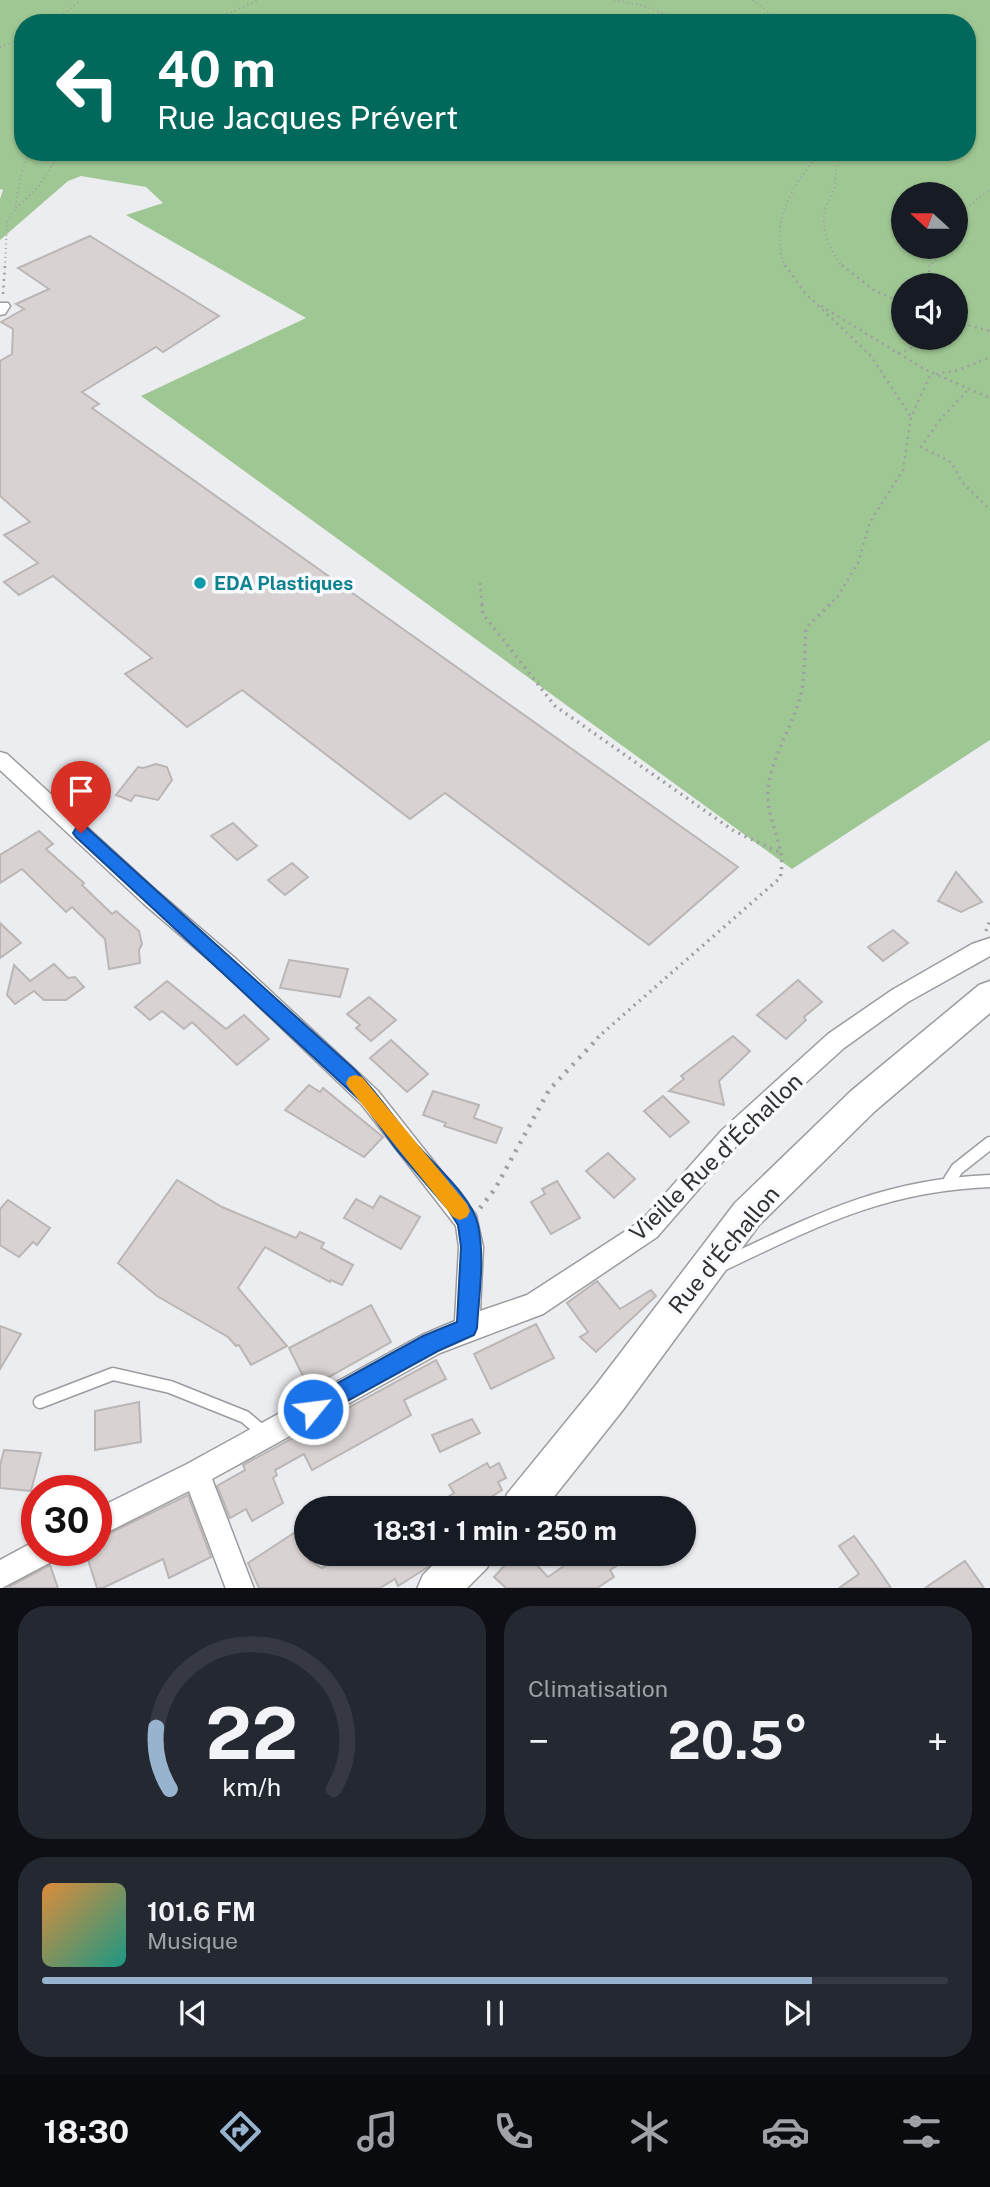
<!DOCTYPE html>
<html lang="fr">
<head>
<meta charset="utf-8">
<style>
  body { margin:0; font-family:"Public Sans",sans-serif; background:#242831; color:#f1f3f6; height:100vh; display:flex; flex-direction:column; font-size:26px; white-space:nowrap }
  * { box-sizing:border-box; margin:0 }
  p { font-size:23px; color:#9ea1a6 }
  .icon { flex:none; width:38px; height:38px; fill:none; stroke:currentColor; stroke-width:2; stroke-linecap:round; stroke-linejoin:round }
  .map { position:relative; height:1588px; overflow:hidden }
  .drawer { display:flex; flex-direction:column; gap:18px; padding:18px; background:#0d0f14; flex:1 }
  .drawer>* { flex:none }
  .guide { position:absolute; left:14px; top:14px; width:962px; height:147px; border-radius:28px; box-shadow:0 2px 5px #0004; background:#00695c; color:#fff; overflow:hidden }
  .needle { width:46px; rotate:291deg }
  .tools { position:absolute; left:891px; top:182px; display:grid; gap:14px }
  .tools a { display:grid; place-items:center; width:77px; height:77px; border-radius:50%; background:#171b24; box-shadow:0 2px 5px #0004; font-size:35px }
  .speed { position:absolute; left:21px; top:1475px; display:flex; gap:14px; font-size:35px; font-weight:700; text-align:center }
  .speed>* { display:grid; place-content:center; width:91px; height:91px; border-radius:50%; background:#171b24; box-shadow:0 2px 5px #0004; line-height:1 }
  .speed .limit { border:10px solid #d22; background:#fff; color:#111 }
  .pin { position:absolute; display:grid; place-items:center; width:60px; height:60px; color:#fff; margin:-72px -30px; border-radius:50% 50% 50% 0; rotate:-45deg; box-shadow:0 0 7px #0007 }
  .pin .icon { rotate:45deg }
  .me { position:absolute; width:77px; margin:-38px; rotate:61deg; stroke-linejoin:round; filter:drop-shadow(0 0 5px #0008) }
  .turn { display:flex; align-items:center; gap:24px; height:147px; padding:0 28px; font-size:32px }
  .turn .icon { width:91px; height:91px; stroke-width:2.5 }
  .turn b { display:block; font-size:49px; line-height:60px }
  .big { font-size:52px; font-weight:700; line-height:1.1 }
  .drawer .card { flex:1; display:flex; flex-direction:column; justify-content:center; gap:10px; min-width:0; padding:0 24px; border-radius:28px; background:#242831 }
  .drawer .dial { align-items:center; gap:0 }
  .dial svg { height:182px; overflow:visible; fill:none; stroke:#363941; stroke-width:7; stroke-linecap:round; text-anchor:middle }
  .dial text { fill:#f1f3f6; stroke:none }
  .song { display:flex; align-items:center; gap:21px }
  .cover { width:84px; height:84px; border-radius:10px; background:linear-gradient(135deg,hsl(30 70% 55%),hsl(170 70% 35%)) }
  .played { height:7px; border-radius:4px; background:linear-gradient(90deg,#97b3cd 85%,#363941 85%) }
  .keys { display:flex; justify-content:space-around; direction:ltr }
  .heat { display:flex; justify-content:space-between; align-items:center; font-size:38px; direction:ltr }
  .drawer .tiles { flex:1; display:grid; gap:18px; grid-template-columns:1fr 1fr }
  .card:last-child { grid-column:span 2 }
  .trip { position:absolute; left:294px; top:1496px; width:402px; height:70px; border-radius:35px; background:#171b24; box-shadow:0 2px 5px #0004; font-weight:700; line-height:70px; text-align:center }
  .tab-bar { display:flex; height:112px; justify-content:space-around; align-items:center; background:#090b0e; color:#9ea1a6 }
  .tab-bar .icon { width:49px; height:49px }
  .tab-bar .active { color:#97b3cd }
  .tab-bar b { font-size:32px; color:#f1f3f6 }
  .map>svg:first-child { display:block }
</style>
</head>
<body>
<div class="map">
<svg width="990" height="1589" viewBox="0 0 990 1589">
  <rect width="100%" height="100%" fill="#ecedf1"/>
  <path fill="#9fc793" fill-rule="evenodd" d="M0,0H990V740L792,869L141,396L306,318L126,215L163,203L146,187L81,176L68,181L0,240V199L3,190L0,189ZM23,23H968V152H23ZM903,194H956V247H903ZM903,285H956V338H903Z"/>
  <g fill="#d8d3d2" stroke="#bbb6b6" stroke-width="2">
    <path d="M90,236L219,316L163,352L156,347L82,392L99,404L92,408L738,867L649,945L445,793L410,819L242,690L187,727L125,674L152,658L53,576L19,595L4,582L38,563L4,535L30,522L0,496V361L12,354L13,329L1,322L24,309L16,304L49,289L18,268Z"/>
    <path d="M156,764L167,767L172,780L158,800L135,795L131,801L116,795L138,767L143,768Z"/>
    <path d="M233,823L257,846L237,860L211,836Z"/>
    <path d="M39,831L53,844L46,849L84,883L82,885L112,914L116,911L139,931L142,944L139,950L140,963L109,969L105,939L72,907L66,912L22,869L0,883V855Z"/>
    <path d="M292,863L308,877L285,895L268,880Z"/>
    <path d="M956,872L982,902L961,912L938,901Z"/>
    <path d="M0,923L21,943L0,958Z"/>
    <path d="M893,930L908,943L883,961L868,947Z"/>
    <path d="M289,960L348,969L340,997L280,988Z"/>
    <path d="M54,964L68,978L75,977L84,987L66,1000H44L34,991L15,1004L7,995L14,965L30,981Z"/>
    <path d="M798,980L822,1002L804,1017L806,1020L786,1039L757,1015Z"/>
    <path d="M167,981L226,1029L244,1015L269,1039L237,1065L192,1022L184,1029L162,1011L150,1020L135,1007Z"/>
    <path d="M369,997L396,1020L371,1041L356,1028L360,1025L347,1014Z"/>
    <path d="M733,1036L750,1051L719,1081L724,1105L669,1091L684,1079L681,1076Z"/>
    <path d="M391,1040L428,1074L407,1092L370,1058Z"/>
    <path d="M309,1085L320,1092L323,1088L383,1137L364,1157L285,1110Z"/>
    <path d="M433,1091L479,1105L474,1118L502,1128L496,1143L444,1126L446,1123L423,1115Z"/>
    <path d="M663,1096L689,1122L670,1137L644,1111Z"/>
    <path d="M608,1153L635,1179L614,1198L586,1171Z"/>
    <path d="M177,1180L222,1207L296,1238L300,1232L324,1243L321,1248L353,1265L342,1285L331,1280L330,1282L265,1247L238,1288L287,1346L251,1365L239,1345L236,1346L228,1337L157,1296L118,1263Z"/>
    <path d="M557,1181L580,1218L551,1234L531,1202L545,1194L542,1189Z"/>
    <path d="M380,1196L420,1217L401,1249L344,1218L356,1199L373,1208Z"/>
    <path d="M8,1200L50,1228L37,1245L33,1242L19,1257L0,1245V1209Z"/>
    <path d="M597,1281L620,1309L651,1290L656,1296L596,1352L580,1337L588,1332L567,1303Z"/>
    <path d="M371,1305L391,1342L309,1388L289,1348Z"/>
    <path d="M536,1324L554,1358L491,1389L474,1354Z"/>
    <path d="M0,1326L21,1334L0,1369Z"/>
    <path d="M436,1360L446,1379L404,1400L411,1415L312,1470L304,1454L275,1470L277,1475L273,1478L283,1503L252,1521L246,1509L230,1518L217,1486L245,1470L243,1465Z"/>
    <path d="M139,1402L141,1442L95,1450V1411Z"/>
    <path d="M472,1419L480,1433L440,1452L432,1435Z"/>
    <path d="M4,1450L41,1453L31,1491L0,1488V1466Z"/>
    <path d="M487,1463L490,1468L499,1463L506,1478L498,1482L502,1490L474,1508H430L454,1493L449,1485Z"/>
    <path d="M188,1495L211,1557L169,1578L163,1559L103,1588H97L85,1550H96V1540Z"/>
    <path d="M297,1531L310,1561L322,1568L345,1554H440L428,1567L398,1586L395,1579L380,1588H259L248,1563Z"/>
    <path d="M854,1536L874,1563L891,1588H839L859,1574L839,1546Z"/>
    <path d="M515,1554H526L548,1577L581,1554H635L610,1570L614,1577L597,1588H506L494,1577Z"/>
    <path d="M965,1561L984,1588H925Z"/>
    <path d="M50,1565L58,1588H7Z"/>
  </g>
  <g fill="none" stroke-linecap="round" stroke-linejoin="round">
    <defs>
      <g id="lane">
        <path d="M950,1180L957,1169L990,1143"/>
        <path d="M724,1264C817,1220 884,1185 990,1181"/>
        <path d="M40,1402L113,1374L170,1387L245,1417L265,1434"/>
      </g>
      <g id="street">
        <path d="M0,303H8L10,306L5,314L0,315Z"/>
        <path d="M0,752L7,754L158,892L236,959L378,1091L476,1215L483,1247L480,1311L527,1295L641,1221L722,1130L828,1034L892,990L972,944L990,938V956L908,1002L844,1048L738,1144L657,1237L543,1314L440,1353L212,1479L254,1589H226L189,1491L96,1538V1509L187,1464L422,1335L455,1321L459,1247L456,1226L362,1105L222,971L144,904L0,770Z"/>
        <path d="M37,1540V1550H59L55,1560L0,1589V1560Z"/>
      </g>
      <g id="secondary">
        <path d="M990,981V1013L875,1111L759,1225L622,1411L545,1508H502L507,1494L596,1385L735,1203L851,1091L979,985Z"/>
        <path d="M444,1554H493L487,1568L466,1589H417L423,1575Z"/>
      </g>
    </defs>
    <use href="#lane" stroke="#9c9ca0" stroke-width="15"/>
    <use href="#street" stroke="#9c9ca0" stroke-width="3"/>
    <use href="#secondary" stroke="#9c9ca0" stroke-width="3"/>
    <g stroke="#9e9fa2" stroke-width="2" stroke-dasharray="1 3.5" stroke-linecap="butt">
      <path d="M614,0L641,5L689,23"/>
      <path d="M753,0L782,23"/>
      <path d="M53,23L80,0"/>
      <path d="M217,23L224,15L259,0"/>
      <path d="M0,47L23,39"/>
      <path d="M16,208L39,186L60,152"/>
      <path d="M956,242L961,235L966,208L990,189"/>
      <path d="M5,267L7,222L15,210L20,178L29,152"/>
      <path d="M785,267C768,225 793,183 821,152"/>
      <path d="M843,267C832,254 822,233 824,215C825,204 834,194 835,183C837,167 834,166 844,152"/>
      <path d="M929,267L948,247"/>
    </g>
    <g stroke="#9e9fa2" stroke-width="2.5" stroke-dasharray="2 4.5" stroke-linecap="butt">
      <path d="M785,265L805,293L871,356L911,417"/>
      <path d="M842,265L875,291L903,303"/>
      <path d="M927,285L930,265"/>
      <path d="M3,294L5,265"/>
      <path d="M821,306L924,369L990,398"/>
      <path d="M956,322L990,331"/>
      <path d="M898,353L910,349L919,338"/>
      <path d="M936,374L959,370L990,357"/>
      <path d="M967,391L939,421L921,447L951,462L962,482L990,510"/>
      <path d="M480,583L482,606"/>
      <path d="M828,606L838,596L858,563L870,522L903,470L911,417L931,373"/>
    </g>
    <g stroke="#9e9fa2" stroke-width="3.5" stroke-dasharray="2 5" stroke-linecap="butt">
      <path d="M482,604L483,614L555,706L734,831L783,854"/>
      <path d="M986,931L990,920"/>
      <path d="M597,1038L780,878C788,846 765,821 768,789C772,757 791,728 800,698C806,675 804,651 806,628L830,604"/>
    </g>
    <path stroke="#9e9fa2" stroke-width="4.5" stroke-dasharray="2.5 7" stroke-linecap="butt" d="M480,1208L495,1189L549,1090L599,1037"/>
    <use href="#lane" stroke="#fff" stroke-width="12"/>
    <use href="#street" fill="#fff" fill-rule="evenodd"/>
    <use href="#secondary" fill="#fff" fill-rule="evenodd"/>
  </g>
  <path fill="#1a73e8" stroke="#114b97" stroke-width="2" d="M81,826L87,828L354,1069C375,1090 390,1113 409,1136C428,1160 472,1195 478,1225C485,1258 479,1294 477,1328L474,1335L438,1351L320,1416L313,1419L305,1416L302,1409L305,1401L423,1336L457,1322L461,1247L458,1225L448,1209L396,1149L364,1104L76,837L73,833L76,828Z"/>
  <path fill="#f59e0b" d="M355,1075L362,1077L467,1204L470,1211L467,1217L460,1220L453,1217L349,1088L346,1083L349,1077Z"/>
  <circle fill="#0f9aa8" stroke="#f9fafe" stroke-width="2.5" cx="200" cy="583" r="7"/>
  <g text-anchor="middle" stroke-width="7" stroke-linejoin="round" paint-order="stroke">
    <g font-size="19" font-weight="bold" fill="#0d838f" stroke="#f9fafe" text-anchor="start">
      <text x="214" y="590">EDA Plastiques</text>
    </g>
    <g font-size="23" fill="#313133" stroke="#f9fafe">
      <text transform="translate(716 1157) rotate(-44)" y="8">Vieille Rue d'Échallon</text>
      <text transform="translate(724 1250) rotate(-50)" y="8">Rue d'Échallon</text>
    </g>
  </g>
</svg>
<div class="tools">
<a><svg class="needle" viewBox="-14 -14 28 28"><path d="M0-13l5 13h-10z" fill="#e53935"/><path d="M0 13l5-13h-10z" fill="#9ea1a6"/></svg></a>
<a><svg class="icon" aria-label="sound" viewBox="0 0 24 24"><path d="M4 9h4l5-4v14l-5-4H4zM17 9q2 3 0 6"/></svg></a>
</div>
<div class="speed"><div class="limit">30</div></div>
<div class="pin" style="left:81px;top:833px;background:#d93025"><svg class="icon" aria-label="arrive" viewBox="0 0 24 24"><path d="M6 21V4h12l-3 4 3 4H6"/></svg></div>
<svg class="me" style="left:313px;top:1409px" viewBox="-20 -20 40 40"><circle r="17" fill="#1a73e8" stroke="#fff" stroke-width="3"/><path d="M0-11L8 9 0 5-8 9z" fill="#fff"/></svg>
<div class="trip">18:31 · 1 min · 250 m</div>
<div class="guide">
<div class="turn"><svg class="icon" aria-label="left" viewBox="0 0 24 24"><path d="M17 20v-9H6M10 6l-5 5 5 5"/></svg><div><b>40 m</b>Rue Jacques Prévert</div></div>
</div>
</div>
<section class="drawer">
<div class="tiles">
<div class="card dial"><svg viewBox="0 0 100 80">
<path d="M14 69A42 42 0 1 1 86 69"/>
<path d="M14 69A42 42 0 0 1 8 42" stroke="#97b3cd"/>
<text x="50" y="56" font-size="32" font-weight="700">22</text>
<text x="50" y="72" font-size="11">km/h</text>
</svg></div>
<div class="card"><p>Climatisation</p>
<div class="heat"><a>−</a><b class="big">20.5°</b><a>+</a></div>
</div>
<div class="card">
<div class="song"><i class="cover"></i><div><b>101.6 FM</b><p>Musique</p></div></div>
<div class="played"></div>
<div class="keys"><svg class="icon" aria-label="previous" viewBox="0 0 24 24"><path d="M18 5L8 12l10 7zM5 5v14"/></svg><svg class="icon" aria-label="pause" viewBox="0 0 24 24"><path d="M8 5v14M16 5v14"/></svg><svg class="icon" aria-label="next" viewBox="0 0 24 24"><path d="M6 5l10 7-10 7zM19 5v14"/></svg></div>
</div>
</div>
</section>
<nav class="tab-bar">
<b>18:30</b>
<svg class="icon active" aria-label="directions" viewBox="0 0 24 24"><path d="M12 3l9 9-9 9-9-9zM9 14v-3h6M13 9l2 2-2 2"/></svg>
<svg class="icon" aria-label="music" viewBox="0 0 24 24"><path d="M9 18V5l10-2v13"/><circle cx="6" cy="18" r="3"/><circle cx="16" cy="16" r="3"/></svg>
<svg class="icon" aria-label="phone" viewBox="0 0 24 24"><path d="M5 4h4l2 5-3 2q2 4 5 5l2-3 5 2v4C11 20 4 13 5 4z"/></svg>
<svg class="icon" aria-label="climate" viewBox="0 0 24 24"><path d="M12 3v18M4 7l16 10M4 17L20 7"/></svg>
<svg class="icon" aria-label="car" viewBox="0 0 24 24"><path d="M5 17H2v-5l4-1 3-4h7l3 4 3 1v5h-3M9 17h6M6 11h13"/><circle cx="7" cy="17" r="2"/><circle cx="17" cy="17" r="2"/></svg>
<svg class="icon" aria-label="filters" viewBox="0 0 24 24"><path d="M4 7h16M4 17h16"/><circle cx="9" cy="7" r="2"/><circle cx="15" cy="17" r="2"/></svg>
</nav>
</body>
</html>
